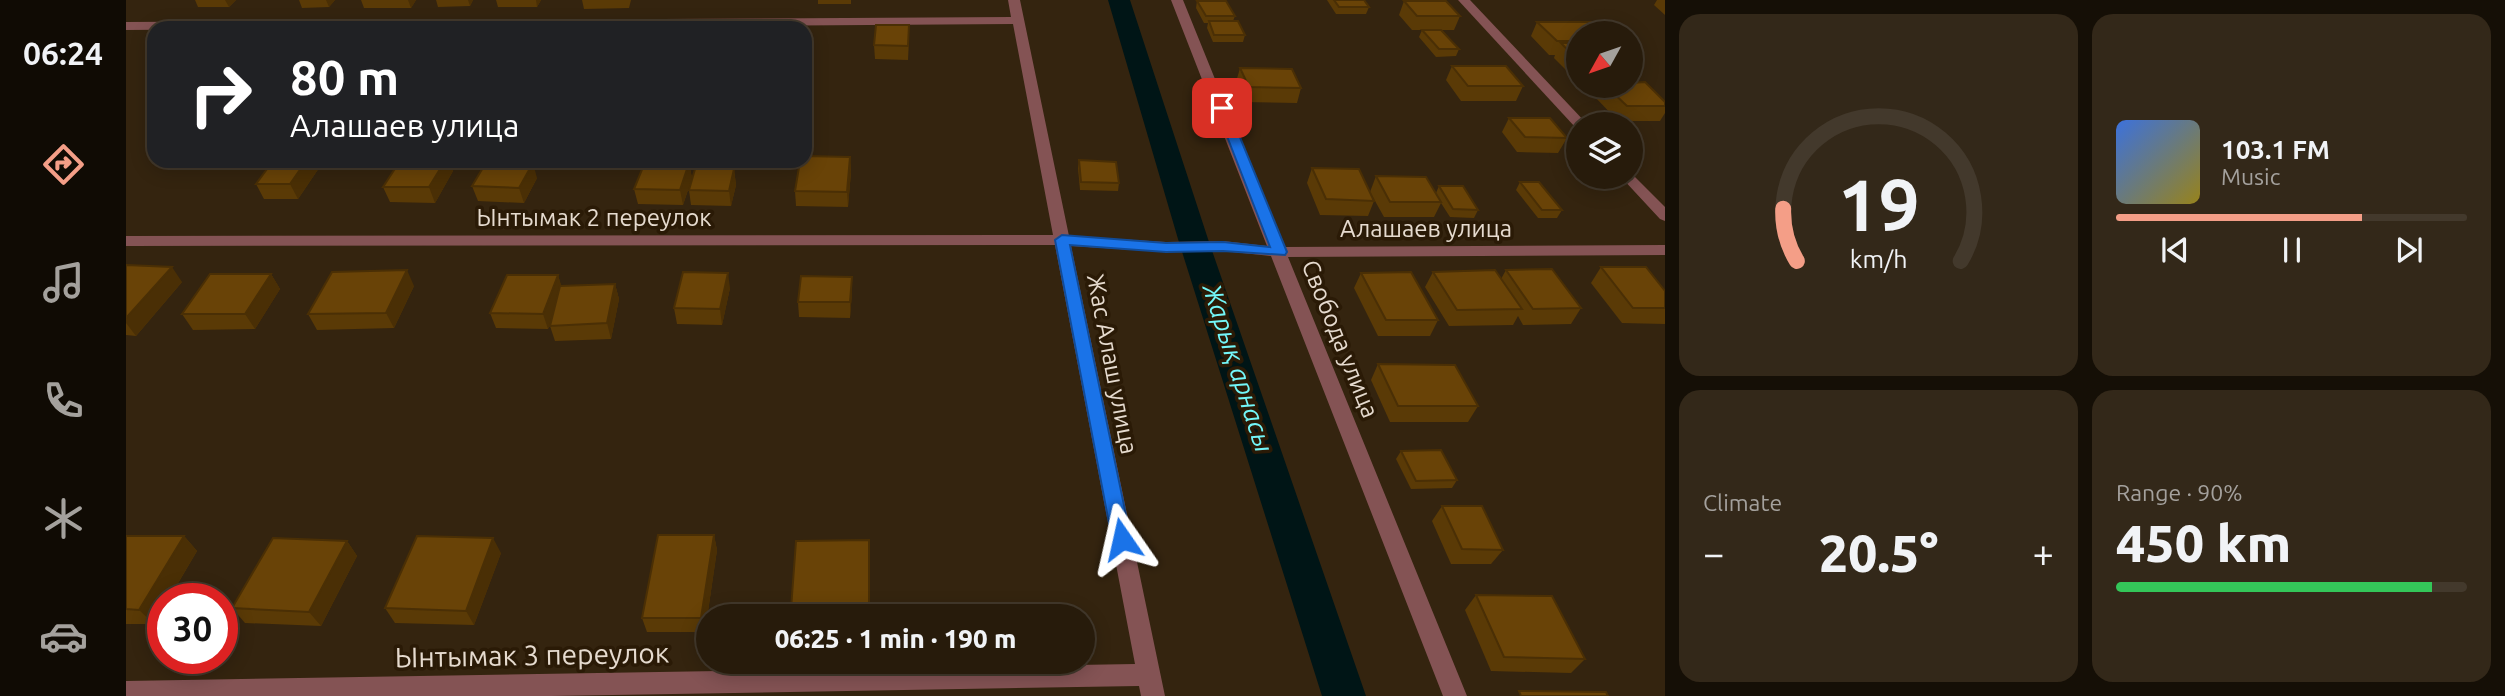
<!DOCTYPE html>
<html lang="en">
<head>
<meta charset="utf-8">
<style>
  body { margin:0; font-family:Ubuntu,sans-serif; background:#332819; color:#f1f3f6; height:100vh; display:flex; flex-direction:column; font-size:26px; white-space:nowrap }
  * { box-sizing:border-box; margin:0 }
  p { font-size:23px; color:#a4a19d }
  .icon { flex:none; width:38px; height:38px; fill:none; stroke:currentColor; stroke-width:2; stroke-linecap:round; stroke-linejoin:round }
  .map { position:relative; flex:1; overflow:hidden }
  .side { display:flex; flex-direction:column; gap:14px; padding:14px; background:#150f06; width:840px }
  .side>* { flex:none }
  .banner { position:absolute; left:21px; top:21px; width:665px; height:147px; border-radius:21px; box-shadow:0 4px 18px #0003,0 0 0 2px #43392c; background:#202124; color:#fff; overflow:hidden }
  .needle { width:46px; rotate:230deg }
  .tools { position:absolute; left:1440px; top:21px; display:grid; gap:14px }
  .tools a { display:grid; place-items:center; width:77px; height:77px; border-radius:50%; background:#271b0b; box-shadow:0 4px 18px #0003,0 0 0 2px #43392c; font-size:35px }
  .speed { position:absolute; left:21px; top:583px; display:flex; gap:14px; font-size:35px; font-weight:700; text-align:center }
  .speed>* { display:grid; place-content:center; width:91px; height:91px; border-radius:50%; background:#271b0b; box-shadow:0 4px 18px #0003,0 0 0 2px #43392c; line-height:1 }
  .speed .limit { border:10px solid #d22; background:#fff; color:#111 }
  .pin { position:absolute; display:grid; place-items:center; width:60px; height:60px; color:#fff; margin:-30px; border-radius:14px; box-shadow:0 4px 10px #0006 }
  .me { position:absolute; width:77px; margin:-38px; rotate:349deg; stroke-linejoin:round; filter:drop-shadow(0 0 5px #0008) }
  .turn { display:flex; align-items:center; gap:24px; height:147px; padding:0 28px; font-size:32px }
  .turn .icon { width:91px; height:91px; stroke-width:2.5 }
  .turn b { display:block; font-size:49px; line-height:60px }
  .big { font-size:52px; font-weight:800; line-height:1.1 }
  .side .widget { flex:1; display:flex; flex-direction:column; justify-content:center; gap:10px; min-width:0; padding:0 24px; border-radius:21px; background:#332819 }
  .side .dial { align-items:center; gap:0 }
  .dial svg { height:182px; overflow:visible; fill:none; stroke:#43392c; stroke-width:7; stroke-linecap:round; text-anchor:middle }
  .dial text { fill:#f1f3f6; stroke:none }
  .song { display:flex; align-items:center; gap:21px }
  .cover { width:84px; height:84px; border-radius:10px; background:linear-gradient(135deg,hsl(220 70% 55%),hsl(50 70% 35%)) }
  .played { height:7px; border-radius:4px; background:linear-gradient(90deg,#f49e87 70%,#43392c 70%) }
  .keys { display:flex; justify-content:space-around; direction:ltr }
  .heat { display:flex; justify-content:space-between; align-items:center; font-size:38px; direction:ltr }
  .charge { height:10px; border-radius:5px; background:linear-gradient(90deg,#34c759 90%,#43392c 0) }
  .side .tiles { flex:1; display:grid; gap:14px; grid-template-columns:repeat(2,1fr) }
  .trip { position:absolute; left:570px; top:604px; width:399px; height:70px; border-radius:35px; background:#271b0b; box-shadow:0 4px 18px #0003,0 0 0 2px #43392c; font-weight:800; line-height:70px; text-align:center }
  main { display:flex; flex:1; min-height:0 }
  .tab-bar { display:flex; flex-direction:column; width:126px; justify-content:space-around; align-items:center; background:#100b04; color:#a4a19d }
  .tab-bar .icon { width:49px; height:49px }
  .tab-bar .on { color:#f49e87 }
  .tab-bar b { font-size:32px; color:#f1f3f6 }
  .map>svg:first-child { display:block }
</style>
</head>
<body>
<main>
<nav class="tab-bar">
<b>06:24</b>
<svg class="icon on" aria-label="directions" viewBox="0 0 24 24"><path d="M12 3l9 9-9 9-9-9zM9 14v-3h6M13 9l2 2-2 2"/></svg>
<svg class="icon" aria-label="music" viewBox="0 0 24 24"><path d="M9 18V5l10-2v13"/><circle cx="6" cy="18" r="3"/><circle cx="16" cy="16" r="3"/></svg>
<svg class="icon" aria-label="phone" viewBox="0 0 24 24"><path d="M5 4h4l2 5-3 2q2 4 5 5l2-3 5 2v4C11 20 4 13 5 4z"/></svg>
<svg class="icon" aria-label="climate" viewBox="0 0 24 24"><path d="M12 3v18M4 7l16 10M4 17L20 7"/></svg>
<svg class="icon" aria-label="car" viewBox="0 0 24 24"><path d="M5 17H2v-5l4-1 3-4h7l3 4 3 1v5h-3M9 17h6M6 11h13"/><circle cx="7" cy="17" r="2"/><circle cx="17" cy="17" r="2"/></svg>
</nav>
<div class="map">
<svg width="1539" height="696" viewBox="0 0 1539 696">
  <rect width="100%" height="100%" fill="#34240f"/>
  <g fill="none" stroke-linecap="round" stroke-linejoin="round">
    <path fill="#001516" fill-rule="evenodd" d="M982,0H1004L1082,239L1240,696H1196L1052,239Z"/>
    <g fill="#845354" fill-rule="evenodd">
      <path d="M882,0H894L943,236L1040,242L1097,241L1141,246L1045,0H1057L1157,247L1539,245V255L1162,257L1341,696H1317L1145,256L1097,251L1040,252L945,246L1039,696H1015L1013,686L426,696H0V681L1009,664L929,245L0,246V236L927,235L887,24L0,30V22L885,17Z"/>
      <path d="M1332,0H1344L1461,124L1449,127Z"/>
      <path d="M1505,173L1539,207V221L1534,219L1495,177H1505Z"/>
    </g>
  </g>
  <g fill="#5a3a06">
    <path d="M69,0H110L103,7H72Z"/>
    <path d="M173,0H209L203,7L176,8Z"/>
    <path d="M235,0H290L285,8H238Z"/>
    <path d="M310,0H347L344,6L312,7Z"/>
    <path d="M370,0H415L411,7H372Z"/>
    <path d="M456,0H505L503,8L458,9Z"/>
    <rect x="692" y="0" width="33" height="4"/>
    <path d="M1201,0H1238L1243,7L1240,14H1210Z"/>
    <path d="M1531,0H1539V15L1528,5Z"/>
    <path d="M1071,1L1109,16L1107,21L1119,35L1117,42H1087L1081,28L1082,23H1078L1070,8Z"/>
    <path d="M1278,1L1334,16L1328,30H1316L1333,49L1330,56L1310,57L1293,37L1296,30H1286L1273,15Z"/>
    <path d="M1411,22L1452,33V76H1446L1428,58L1429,55H1423L1405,36Z"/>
    <path d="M783,39L782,60L749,59L748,45Z"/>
    <path d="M1326,66L1397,86L1390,101H1335L1320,80Z"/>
    <path d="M1114,68L1175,88L1171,103L1118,102L1110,82Z"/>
    <path d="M1476,86H1505L1539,102V113L1534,121H1492L1469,97Z"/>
    <path d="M1383,118L1441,138L1432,153L1391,152L1376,132Z"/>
    <path d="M724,157L725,172L722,207L670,206L669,191Z"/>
    <path d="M953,160L993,183L992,191L954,190L952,168Z"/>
    <path d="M147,161H193L195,165L172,199H138L130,184Z"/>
    <path d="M274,161H323L327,171L309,203L264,202L257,187Z"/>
    <path d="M563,163L566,178L557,205L512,204L508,189Z"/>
    <path d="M1186,168L1248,201L1242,216L1194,215L1181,183Z"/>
    <path d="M608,169L610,185L605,206L565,205L563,190Z"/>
    <path d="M1250,176L1310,193L1313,186L1352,210L1348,218L1324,217L1315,203L1308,217H1258L1244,192Z"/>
    <path d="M411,178L398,203L352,201L346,186Z"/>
    <path d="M1394,182L1436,210L1431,218H1412L1390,190Z"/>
    <path d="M0,265L56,282L10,336L0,335Z"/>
    <path d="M1475,267L1539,291V324L1496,323L1465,283Z"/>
    <path d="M1380,270L1455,308L1445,324L1397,325L1392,316L1387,325L1323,326L1299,287L1307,272L1375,279Z"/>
    <path d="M1235,273L1312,320L1304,336H1252L1228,288Z"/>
    <path d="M145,274L154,289L129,329L67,330L56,314Z"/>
    <path d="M432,275L435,286L489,284L493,299L485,339L429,341L424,326V324L422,329L370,328L364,313Z"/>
    <path d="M726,277V292L724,318L673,317L672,302Z"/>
    <path d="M288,286L268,328L191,330L182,314Z"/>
    <path d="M604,288L596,325L551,324L548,308Z"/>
    <path d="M1252,364L1352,406L1342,422H1264L1245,380Z"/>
    <path d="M1275,451L1331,480L1326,488L1285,489L1270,459Z"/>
    <path d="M1316,506L1377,550L1365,564H1325L1306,521Z"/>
    <path d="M0,535L58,536L71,551L28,624H0Z"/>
    <path d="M588,535L591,550L579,632H521L516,618Z"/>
    <path d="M743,540V616H666L665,609Z"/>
    <path d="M221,541L231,556L195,626L119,623L106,608Z"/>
    <path d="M375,553L348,625L269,623L259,608Z"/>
    <path d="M1350,595L1459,659L1445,673L1365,671L1339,610Z"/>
  </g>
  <g fill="#4a2f05">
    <path d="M99,0H110L103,7Z"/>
    <path d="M200,0H209L203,7Z"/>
    <path d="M282,0H290L285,8Z"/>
    <path d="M342,0H347L344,6Z"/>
    <path d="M410,0H415L411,7Z"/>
    <path d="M724,157L725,172L722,207L721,192Z"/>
    <path d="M180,161H193L195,165L172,199L164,184Z"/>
    <path d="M319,161H323L327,171L309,203L303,187Z"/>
    <path d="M407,163L411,178L398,203L393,188Z"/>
    <path d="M563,163L566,178L557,205L554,190Z"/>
    <path d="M608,169L610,185L605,206L603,191Z"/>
    <path d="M46,267L56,282L10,336L0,323V318Z"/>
    <path d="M281,270L288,286L268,328L260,313Z"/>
    <path d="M602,273L604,288L596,325L594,309Z"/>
    <path d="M145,274L154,289L129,329L119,314Z"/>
    <path d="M432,275L437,291L422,329L417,314Z"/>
    <path d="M726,277V292L724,318V302Z"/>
    <path d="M489,284L493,299L485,339L481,323Z"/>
    <path d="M588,535L591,550L579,632L575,618Z"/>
    <path d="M58,536L71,551L43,598H37V609L28,624L13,610Z"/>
    <path d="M367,538L375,553L348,625L340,611Z"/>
    <path d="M221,541L231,556L195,626L183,612Z"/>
  </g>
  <g fill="#694307" stroke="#4a2f05" stroke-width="2">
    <path d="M1208,0H1238L1243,7H1213Z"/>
    <path d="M1071,1H1100L1109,16H1080Z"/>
    <path d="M1278,1H1320L1334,16H1291Z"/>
    <path d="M1083,21H1112L1119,35H1088Z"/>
    <path d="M1411,22H1465L1478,33H1452V41H1431Z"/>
    <path d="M186,23L229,24L225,28H182Z"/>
    <path d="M102,24L137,25L134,28H98Z"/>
    <path d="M611,24H652L651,28H610Z"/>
    <path d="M363,25L395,26L394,28H361Z"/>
    <path d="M750,25H783L782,46L748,45Z"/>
    <path d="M447,26H487L486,28H446Z"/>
    <path d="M1296,30H1315L1333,49H1313Z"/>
    <path d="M1435,43H1452V61Z"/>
    <path d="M1326,66H1380L1397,86H1342Z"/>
    <path d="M1114,68L1166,69L1175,88L1123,87Z"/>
    <path d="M1519,82L1539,102V106H1501L1480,86H1505V83Z"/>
    <path d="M1383,118H1424L1441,138L1399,137Z"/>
    <path d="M679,156L724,157L721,192L669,191L674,161H679Z"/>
    <path d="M953,160L990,162L993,183L955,182Z"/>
    <path d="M147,161H180L164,184H130Z"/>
    <path d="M274,161H319L303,187H257Z"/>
    <path d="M361,161L407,163L393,188L346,186Z"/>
    <path d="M519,162L563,163L554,190L508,189Z"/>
    <path d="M1186,168L1233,169L1248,201L1200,199Z"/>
    <path d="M569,169H608L603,191L563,190Z"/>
    <path d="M1250,176L1300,177L1315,202H1264Z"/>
    <path d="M1394,182H1413L1436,210H1416Z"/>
    <path d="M1313,186H1337L1352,210L1327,209Z"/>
    <path d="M0,265L46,267L0,318Z"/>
    <path d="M1475,267H1520L1539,291V308H1507Z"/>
    <path d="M1426,269L1455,308L1407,309L1380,270Z"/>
    <path d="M281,270L260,313L182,314L206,272Z"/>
    <path d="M1369,270L1396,309L1331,310L1307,272Z"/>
    <path d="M557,272L602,273L594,309L548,308Z"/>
    <path d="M1285,272L1312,320H1260L1235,273Z"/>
    <path d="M84,274H145L119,314H56Z"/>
    <path d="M381,275H432L417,314L364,313Z"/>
    <path d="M675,276L726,277L724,302H672Z"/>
    <path d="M489,284L481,323L424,326L434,286Z"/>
    <path d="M1252,364L1329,365L1352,406H1272Z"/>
    <path d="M1315,450L1331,480L1290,481L1275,451Z"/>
    <path d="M1316,506H1356L1377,550L1336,549Z"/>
    <path d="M532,535H588L575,618H516Z"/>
    <path d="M0,536H58L13,610L0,609Z"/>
    <path d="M291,536L367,538L340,611L259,608Z"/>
    <path d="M147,538L221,541L183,612L106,608Z"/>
    <path d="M743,540V609H665L670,541Z"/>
    <path d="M1350,595L1426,596L1459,659L1378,657Z"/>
    <path d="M1393,691L1480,692L1482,696H1395Z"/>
  </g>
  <path fill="#1a73e8" stroke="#114b97" stroke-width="2" d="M1096,104L1102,108L1161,252L1159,255L1097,251L1040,252L944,245L1005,539L1002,544L996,547L989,544L986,539L929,240L936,235L1040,243L1097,242L1144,247L1090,108Z"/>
  <g text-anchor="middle" stroke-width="7" stroke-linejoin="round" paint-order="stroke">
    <g font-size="24" fill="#e6dbcf" stroke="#2a1a06">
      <text x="468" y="226">Ынтымак 2 переулок</text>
      <text x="1300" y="237">Алашаев улица</text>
      <text transform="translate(1214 339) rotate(68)" y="8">Свобода улица</text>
      <text transform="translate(986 364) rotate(79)" y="8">Жас Алаш улица</text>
    </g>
    <g font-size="26" font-style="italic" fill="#73f7f9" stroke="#2a1a06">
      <text transform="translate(1112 368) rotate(72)" y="9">Жарық арнасы</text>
    </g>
    <g font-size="28" fill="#e6dbcf" stroke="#2a1a06">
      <text transform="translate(406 655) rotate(-1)" y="10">Ынтымак 3 переулок</text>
    </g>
  </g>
</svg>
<div class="tools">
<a><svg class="needle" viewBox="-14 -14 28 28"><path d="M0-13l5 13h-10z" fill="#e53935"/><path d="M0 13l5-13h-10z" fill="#a4a19d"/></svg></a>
<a><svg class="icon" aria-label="layers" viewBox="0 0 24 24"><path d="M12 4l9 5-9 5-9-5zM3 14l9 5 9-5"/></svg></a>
</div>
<div class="speed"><div class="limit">30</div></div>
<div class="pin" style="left:1096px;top:108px;background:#d93025"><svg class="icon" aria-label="arrive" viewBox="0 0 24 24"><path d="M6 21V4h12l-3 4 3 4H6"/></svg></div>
<svg class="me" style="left:996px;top:539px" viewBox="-20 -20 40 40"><path d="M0-17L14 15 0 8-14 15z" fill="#1a73e8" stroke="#fff" stroke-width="4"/></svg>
<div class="trip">06:25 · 1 min · 190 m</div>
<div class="banner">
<div class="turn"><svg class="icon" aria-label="right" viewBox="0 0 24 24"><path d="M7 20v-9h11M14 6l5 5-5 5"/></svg><div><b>80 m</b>Алашаев улица</div></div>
</div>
</div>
<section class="side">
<div class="tiles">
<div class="widget dial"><svg viewBox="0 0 100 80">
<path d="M14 69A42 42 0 1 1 86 69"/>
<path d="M14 69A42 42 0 0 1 8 46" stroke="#f49e87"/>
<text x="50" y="56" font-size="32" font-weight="700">19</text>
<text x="50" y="72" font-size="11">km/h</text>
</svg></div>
<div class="widget">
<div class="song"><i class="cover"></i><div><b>103.1 FM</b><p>Music</p></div></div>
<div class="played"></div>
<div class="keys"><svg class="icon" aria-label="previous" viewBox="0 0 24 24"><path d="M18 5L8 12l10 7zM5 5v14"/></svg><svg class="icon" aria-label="pause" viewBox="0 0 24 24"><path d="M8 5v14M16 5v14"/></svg><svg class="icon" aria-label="next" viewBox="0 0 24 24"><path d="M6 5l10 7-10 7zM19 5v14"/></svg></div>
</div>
<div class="widget"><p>Climate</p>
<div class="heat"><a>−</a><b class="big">20.5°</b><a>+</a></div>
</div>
<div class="widget"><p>Range · 90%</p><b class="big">450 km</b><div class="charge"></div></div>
</div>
</section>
</main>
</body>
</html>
